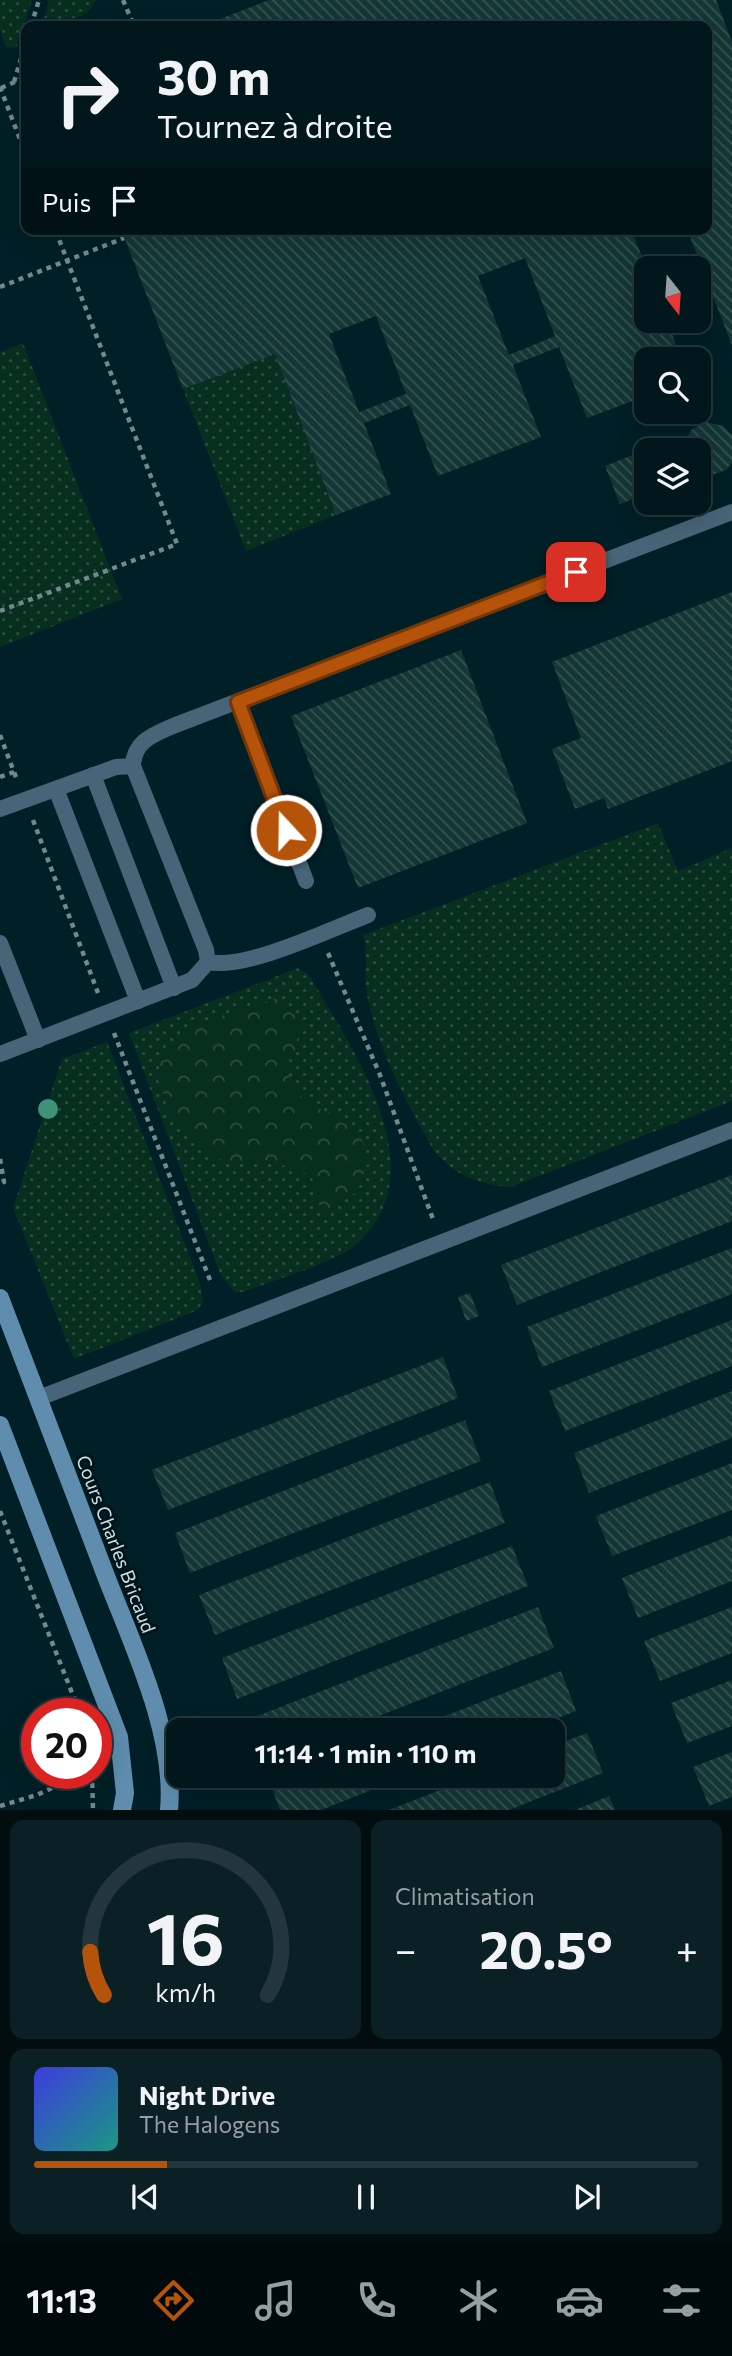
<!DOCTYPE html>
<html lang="fr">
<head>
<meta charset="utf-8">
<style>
  body { margin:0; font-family:Commissioner,sans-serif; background:#0b2025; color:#f1f3f6; height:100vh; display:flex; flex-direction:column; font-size:26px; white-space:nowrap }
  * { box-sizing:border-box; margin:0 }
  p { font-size:23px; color:#969fa3 }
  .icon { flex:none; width:38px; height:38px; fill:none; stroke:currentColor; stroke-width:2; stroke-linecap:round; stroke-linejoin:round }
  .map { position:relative; height:1810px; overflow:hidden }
  .side { display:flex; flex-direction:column; gap:10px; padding:10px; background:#010d0f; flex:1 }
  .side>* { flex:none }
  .hud { position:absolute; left:21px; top:21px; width:691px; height:214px; border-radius:14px; box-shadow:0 7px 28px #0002,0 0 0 2px #23363b; background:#01171c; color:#f1f3f6; overflow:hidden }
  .needle { width:46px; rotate:163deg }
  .controls { position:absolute; left:634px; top:256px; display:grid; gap:14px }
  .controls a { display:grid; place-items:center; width:77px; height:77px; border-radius:14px; background:#01171c; box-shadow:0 7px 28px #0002,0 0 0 2px #23363b; font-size:35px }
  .speed { position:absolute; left:21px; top:1698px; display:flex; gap:14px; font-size:35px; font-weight:700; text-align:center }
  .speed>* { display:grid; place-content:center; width:91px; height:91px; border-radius:50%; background:#01171c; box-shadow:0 7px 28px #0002,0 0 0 2px #23363b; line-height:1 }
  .speed .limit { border:10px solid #d22; background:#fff; color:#111 }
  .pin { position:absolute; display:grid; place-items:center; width:60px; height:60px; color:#fff; margin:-30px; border-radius:14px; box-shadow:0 4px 10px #0006 }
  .me { position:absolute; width:77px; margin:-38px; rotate:339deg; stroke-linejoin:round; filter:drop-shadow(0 0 5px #0008) }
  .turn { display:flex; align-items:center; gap:24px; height:147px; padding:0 21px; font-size:32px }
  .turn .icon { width:91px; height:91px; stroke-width:2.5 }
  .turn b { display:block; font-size:49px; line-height:60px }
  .then { display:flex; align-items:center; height:66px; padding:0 21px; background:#0003; gap:14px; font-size:26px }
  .big { font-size:52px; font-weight:700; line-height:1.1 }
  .side .widget { flex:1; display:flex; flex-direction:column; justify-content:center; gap:10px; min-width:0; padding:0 24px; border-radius:14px; background:#0b2025 }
  .side .dial { align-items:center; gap:0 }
  .dial svg { height:182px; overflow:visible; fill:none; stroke:#23363b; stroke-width:7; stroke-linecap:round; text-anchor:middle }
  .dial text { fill:#f1f3f6; stroke:none }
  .song { display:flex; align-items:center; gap:21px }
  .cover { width:84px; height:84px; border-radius:10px; background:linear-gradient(135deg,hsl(240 70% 55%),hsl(170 70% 35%)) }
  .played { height:7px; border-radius:4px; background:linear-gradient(90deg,#b45309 20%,#23363b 20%) }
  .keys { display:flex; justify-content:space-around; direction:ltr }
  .heat { display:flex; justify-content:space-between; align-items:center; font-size:38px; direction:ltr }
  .side .tiles { flex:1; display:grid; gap:10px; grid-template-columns:1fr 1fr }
  .widget:last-child { grid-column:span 2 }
  .trip { position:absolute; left:166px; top:1718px; width:399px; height:70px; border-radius:14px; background:#01171c; box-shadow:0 7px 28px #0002,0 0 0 2px #23363b; font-weight:700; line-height:70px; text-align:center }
  .menu { display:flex; height:112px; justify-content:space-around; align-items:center; background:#00090b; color:#969fa3 }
  .menu .icon { width:49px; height:49px }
  .menu .on { color:#b45309 }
  .menu b { font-size:32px; color:#f1f3f6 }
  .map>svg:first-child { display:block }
</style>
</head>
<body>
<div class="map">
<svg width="732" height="1810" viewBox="0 0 732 1810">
  <defs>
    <pattern id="grass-dots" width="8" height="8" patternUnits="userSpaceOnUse" patternTransform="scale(1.75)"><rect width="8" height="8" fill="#072f20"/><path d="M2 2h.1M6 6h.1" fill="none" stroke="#2a4d40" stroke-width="1.8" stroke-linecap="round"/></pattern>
    <pattern id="forest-crowns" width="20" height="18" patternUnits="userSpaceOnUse" patternTransform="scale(1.75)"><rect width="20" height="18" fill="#072f20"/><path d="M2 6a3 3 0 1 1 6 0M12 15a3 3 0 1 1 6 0" fill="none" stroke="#2a4d40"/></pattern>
    <pattern id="building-back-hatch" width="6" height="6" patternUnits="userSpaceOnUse" patternTransform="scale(1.75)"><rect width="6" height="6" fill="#133735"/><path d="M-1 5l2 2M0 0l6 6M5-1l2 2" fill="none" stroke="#345452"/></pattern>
  </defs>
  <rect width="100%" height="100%" fill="#011f26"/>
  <g fill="url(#grass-dots)">
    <path d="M0,0H32L16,48L6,47L0,31Z"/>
    <path d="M49,0H96C85,23 65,19 44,18Z"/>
    <path d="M23,343L122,599L0,647V352Z"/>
    <path d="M275,354L336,515L246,551L183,389Z"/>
    <path d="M658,823L678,871L732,848V1101L511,1187C480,1185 452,1175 433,1149C407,1103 379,1052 368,1000C363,978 369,957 363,935Z"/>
    <path d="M298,968L308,974C351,1046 443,1175 352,1248C334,1262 268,1282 243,1292H235L221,1276L129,1033Z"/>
    <path d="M107,1042L200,1283L203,1301L198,1310L74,1359L13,1208L62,1059Z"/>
  </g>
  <path fill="url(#forest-crowns)" d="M281,997L300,1022L296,1048L286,1065C304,1127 336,1099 358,1133C363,1140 366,1151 369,1159L357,1192L326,1210L316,1202L312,1176L269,1160L224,1162L190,1138L174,1119L158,1081L160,1056L187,1027Z"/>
  <g fill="url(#building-back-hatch)" fill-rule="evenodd">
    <path d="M269,0H716L732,42V345L710,289L698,294V281L706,278L687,229H707V26H202Z"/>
    <path d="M121,229H631L646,267V320H667L681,359H646V396L587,418L559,347L513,365L541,437L438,476L410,405L364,423L391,494L336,515L275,354L183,389ZM525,258L555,336L509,355L478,276ZM376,316L406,394L359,412L329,334Z"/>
    <path d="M706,422L723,426L732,435V463L726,470L709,476L698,472V450H683L691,430Z"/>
    <path d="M674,439L678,450H647Z"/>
    <path d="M646,450V494L620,504L605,466Z"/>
    <path d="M732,592V761L608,809L604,798L575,809L552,749L581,738L552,662Z"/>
    <path d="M461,650L527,823L358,888L291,716Z"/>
    <path d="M732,1175V1221L517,1305L501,1265Z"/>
    <path d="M732,1248V1294L542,1367L527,1327Z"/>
    <path d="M470,1293L479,1316L466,1321L458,1297Z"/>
    <path d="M732,1320V1366L565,1431L549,1391Z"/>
    <path d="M443,1357L458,1398L168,1510L152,1470Z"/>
    <path d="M732,1391V1438L589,1493L574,1453Z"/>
    <path d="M465,1420L481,1461L190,1573L175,1533Z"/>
    <path d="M732,1463V1510L612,1556L596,1516Z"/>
    <path d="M490,1482L505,1523L215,1635L199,1595Z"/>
    <path d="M732,1535V1581L638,1618L622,1578Z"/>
    <path d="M512,1546L528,1586L237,1699L222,1658Z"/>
    <path d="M538,1607L554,1648L340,1731H252L247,1720Z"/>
    <path d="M732,1607V1653L660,1681L644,1641Z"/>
    <path d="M561,1671L576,1711L525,1731H406Z"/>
    <path d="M732,1680V1726L687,1743L671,1703Z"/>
    <path d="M587,1733L603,1773L509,1810H389L476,1776H553V1746Z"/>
    <path d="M732,1752V1797L709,1806L693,1767Z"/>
    <path d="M288,1776H407L321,1810H280L270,1783Z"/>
    <path d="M609,1796L615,1810H575Z"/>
  </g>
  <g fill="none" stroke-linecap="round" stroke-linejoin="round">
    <g stroke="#72898e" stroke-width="4.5" stroke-dasharray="5 5" stroke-linecap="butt">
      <path d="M123,0L134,26"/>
      <path d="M31,26L39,0"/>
      <path d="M14,82L26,42"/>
      <path d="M0,87L26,155"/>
      <path d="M1,88L26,77"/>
      <path d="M0,287L124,238"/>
      <path d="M0,611L177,544L55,229"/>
      <path d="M0,735L17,780"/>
      <path d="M0,777L14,772"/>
      <path d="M33,820L98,993"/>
      <path d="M328,953L380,1075L434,1222"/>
      <path d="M114,1033L210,1280"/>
      <path d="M0,1159L4,1182L0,1183"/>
      <path d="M0,1511L80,1713"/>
      <path d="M92,1773L93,1810"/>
      <path d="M0,1806L37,1795L84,1773"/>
    </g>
    <g stroke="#486478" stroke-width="16">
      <path d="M238,702L306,881"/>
      <path d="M133,766C134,741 153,735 173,726L732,512"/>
      <path d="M93,775L174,988"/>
      <path d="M56,789L138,1001"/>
      <path d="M0,809L116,767L133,766L206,950L208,962L192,980L0,1054"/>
      <path d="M0,943L38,1040"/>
      <path d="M208,962C246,970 329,930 368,915"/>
      <path d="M39,1398L732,1130"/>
    </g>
    <g stroke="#608dae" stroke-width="18">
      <path d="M0,1298C35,1389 70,1480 104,1571C131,1642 176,1733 169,1810"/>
      <path d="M0,1425L119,1737L125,1793L122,1810"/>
    </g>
  </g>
  <circle fill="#3f9178" cx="48" cy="1109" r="10"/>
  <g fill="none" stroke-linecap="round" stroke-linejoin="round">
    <defs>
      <path id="route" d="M286,830L238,702L576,572"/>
    </defs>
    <use href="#route" stroke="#753606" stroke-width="18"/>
    <use href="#route" stroke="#b45309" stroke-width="12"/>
  </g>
  <g text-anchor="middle" stroke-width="6" stroke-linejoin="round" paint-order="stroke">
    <g font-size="19" fill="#cfe0e4" stroke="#01151a">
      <text transform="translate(116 1544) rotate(69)" y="7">Cours Charles Bricaud</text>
    </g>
  </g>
</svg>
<div class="controls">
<a><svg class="needle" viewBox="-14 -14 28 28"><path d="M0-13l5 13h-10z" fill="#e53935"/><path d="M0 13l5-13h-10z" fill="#969fa3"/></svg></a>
<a><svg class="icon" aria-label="search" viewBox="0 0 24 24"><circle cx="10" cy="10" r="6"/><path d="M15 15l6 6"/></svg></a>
<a><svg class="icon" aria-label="layers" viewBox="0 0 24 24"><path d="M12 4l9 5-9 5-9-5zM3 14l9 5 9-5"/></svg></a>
</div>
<div class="speed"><div class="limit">20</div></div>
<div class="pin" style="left:576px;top:572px;background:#d93025"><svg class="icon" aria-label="arrive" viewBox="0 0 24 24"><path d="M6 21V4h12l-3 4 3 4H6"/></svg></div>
<svg class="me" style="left:286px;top:830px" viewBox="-20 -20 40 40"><circle r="17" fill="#b45309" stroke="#fff" stroke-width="3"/><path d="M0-11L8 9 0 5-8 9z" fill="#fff"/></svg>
<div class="trip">11:14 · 1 min · 110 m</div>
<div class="hud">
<div class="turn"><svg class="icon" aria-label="right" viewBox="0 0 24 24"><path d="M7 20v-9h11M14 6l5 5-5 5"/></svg><div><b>30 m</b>Tournez à droite</div></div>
<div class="then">Puis<svg class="icon" aria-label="arrive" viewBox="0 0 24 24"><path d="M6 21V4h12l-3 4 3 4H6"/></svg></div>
</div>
</div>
<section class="side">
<div class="tiles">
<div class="widget dial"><svg viewBox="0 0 100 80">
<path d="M14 69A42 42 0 1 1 86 69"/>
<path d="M14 69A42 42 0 0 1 8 50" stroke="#b45309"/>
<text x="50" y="56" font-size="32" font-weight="700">16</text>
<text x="50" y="72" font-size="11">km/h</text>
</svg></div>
<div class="widget"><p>Climatisation</p>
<div class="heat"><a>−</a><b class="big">20.5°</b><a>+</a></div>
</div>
<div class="widget">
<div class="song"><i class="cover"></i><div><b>Night Drive</b><p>The Halogens</p></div></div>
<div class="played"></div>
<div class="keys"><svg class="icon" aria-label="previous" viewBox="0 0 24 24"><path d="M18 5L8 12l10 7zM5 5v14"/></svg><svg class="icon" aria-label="pause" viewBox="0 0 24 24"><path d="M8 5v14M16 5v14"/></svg><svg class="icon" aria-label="next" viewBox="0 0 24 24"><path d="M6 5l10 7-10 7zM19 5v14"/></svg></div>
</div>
</div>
</section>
<nav class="menu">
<b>11:13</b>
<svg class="icon on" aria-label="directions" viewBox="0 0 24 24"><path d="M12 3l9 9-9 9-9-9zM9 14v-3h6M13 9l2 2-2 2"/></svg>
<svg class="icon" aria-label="music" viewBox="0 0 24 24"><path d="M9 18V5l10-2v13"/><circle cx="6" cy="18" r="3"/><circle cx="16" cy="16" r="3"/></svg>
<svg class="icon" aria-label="phone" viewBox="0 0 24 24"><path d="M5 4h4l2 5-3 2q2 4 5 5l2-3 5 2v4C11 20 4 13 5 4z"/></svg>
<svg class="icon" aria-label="climate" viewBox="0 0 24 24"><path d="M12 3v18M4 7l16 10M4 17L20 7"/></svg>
<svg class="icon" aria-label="car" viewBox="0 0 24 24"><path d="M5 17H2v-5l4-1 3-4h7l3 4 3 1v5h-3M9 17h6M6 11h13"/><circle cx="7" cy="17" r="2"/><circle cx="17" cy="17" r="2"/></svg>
<svg class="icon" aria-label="filters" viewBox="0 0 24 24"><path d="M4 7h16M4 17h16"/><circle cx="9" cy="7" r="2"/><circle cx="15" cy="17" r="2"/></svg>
</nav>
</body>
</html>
